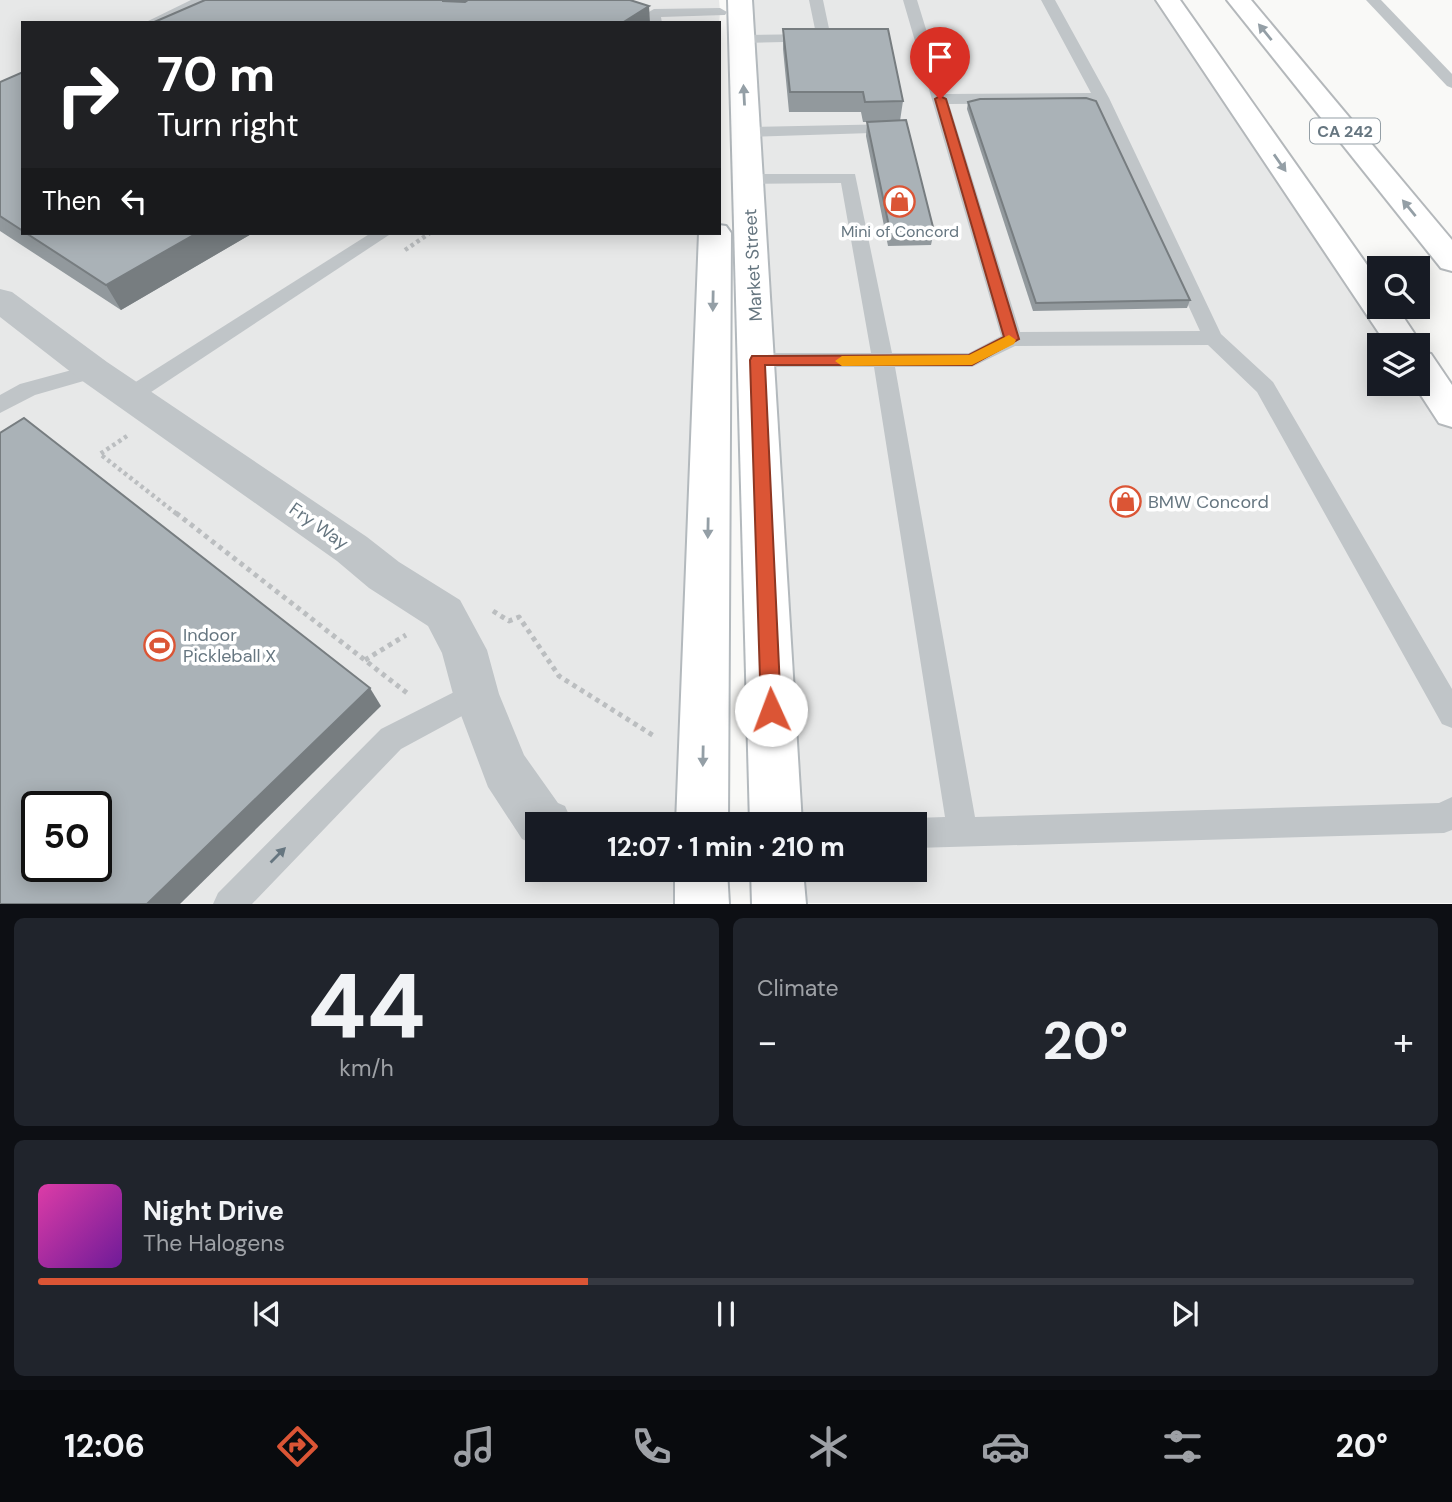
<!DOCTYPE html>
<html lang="en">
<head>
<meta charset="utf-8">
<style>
  body { margin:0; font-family:"DM Sans",sans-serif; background:#20242c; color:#f1f3f6; height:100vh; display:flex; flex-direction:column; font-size:26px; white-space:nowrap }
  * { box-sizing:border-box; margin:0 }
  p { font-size:23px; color:#9ea1a6 }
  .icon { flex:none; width:38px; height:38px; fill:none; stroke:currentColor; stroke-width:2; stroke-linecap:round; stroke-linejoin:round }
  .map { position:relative; height:904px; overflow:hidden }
  .panel { display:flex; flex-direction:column; gap:14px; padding:14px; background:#0d0f14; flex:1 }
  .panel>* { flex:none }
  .hud { position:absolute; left:21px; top:21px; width:700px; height:214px; border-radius:0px; box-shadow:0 4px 18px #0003; background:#202124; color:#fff; overflow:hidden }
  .tools { position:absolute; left:1367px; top:256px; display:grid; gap:14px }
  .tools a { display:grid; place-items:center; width:63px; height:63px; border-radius:0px; background:#171b24; box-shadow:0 4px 18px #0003; font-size:35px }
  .speed { position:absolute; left:21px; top:791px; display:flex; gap:14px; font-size:35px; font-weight:700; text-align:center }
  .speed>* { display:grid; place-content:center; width:91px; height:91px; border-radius:50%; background:#171b24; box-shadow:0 4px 18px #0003; line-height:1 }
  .speed .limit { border:4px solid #111; border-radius:10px; background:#fff; color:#111 }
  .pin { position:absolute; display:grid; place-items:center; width:60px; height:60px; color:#fff; margin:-72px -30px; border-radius:50% 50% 50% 0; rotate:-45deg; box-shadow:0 0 7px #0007 }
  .pin .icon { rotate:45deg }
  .me { position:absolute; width:77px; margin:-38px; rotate:358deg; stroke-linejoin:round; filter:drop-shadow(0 0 5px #0008) }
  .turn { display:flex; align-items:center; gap:24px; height:147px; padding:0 21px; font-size:32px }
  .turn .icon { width:91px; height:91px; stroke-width:2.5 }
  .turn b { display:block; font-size:49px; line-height:60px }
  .then { display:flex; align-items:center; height:66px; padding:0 21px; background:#0003; gap:14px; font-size:26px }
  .big { font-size:52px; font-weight:700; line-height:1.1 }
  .panel .tile { flex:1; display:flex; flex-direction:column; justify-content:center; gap:10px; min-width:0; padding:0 24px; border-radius:10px; background:#20242c }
  .panel .dial { align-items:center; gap:0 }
  .dial b { font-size:91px; line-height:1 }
  .song { display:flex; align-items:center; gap:21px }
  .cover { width:84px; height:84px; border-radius:10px; background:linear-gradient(135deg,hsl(320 70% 55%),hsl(280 70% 35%)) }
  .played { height:7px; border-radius:4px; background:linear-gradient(90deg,#db5535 40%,#363941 40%) }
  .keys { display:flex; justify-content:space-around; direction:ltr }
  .heat { display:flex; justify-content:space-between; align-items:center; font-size:38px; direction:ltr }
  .panel .tiles { flex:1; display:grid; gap:14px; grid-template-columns:1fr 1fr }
  .tile:last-child { grid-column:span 2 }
  .trip { position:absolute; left:525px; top:812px; width:402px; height:70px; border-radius:0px; background:#171b24; box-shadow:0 4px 18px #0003; font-weight:700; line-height:70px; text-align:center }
  .tab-bar { display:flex; height:112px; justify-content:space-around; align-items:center; background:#090b0e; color:#9ea1a6 }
  .tab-bar .icon { width:49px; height:49px }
  .tab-bar .on { color:#db5535 }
  .tab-bar b { font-size:32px; color:#f1f3f6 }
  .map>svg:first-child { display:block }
</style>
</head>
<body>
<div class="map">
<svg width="1452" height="904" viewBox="0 0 1452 904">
  <rect width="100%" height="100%" fill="#f9f9f7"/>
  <g fill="#e7e8e8" fill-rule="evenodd">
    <path d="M0,0H719L720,12L719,24L23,23V233H715L702,824H537V870H701L702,903L0,904ZM37,807H96V866H37Z"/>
    <path d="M740,0H1168L1405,345H1379V383H1418V363L1452,413V903H779L777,870H915V824H776Z"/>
  </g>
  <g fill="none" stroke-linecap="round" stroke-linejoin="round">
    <defs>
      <g id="secondary">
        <path d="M728,0H752L802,824H750Z"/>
        <path d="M719,225L726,226L731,233L728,824H676L699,233H719Z"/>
        <path d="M675,870H727L729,904H675Z"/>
        <path d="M751,870H803L806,904H752Z"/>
      </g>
      <g id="highway">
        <path d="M1156,0H1180L1379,282V306H1396L1422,345L1419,351L1431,354L1452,385V427L1439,423L1413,383H1418V345H1387Z"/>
        <path d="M1227,0H1251L1452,240V271L1441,268Z"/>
      </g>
    </defs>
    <use href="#secondary" stroke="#b3b9bd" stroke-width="4"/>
    <use href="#highway" stroke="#b4b8bb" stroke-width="4"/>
    <g stroke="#bbbec0" stroke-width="4.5" stroke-dasharray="3.5 3.5" stroke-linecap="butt">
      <path d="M405,250L430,233"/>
      <path d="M127,436L100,454L178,515"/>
    </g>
    <g stroke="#bbbec0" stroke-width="5" stroke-dasharray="4.5 4.5" stroke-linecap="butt">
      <path d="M176,513L407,693"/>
      <path d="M493,611L509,621L519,617L559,676L654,736"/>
      <path d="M365,660L406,635"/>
    </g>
    <g fill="#c0c5c8" fill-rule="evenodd">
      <path d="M191,0H209L163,23H144Z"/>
      <path d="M809,0H823L831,38L829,41L741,43L734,39L741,35L816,34Z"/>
      <path d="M903,0H917L946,94L1091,93L1041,0H1055L1109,98L1221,334L1273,382L1452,689V728L1442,724L1257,392L1208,345L1015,346L972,367H895L975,817L1439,803L1452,797V830L1444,833L915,848V824H903L904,822L915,818L945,817L874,367H757L750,365L747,360L750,355L757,353H871L841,183L748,184L739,179L748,174H855L892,353H969L1001,336ZM1095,103L1200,331L1020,332L949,104Z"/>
      <path d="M1366,0H1381L1452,74V88L1447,86Z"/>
      <path d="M720,8L727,12L725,15L661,17L662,23H648L647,13L654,9Z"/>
      <path d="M897,124L905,129L903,132L746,137L738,132L746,127Z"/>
      <path d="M371,233H392L139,400L131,403L123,400L120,395L123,390Z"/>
      <path d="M94,364L101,366L105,371L101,376L35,395L0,413V395L20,384Z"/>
      <path d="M476,681L486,685L490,694L486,703L401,749L252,904H213L218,893L381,729Z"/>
    </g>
    <path fill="#c0c5c8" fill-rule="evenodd" d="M0,289L12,292L107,362L367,537L399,562L460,600L487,650L499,694L524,755L558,803L565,806L573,824H537V846L522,839L488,787L453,694L442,653L428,626L369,588L337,561L81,380L0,317Z"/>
    <use href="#secondary" fill="#fff" fill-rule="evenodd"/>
    <use href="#highway" fill="#fff" fill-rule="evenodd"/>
  </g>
  <g fill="#92999d">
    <path d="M783,29L903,101L900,121L934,231L931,245L888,246L866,136L867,122H863L861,112H789L783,49Z"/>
    <path d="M23,72V233H253L121,310L0,231V82Z"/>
    <path d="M968,102L1190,300L1187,308L1033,311L967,109Z"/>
  </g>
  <g fill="#777d80">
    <path d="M443,0H486L449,21Z"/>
    <path d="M649,6L650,23H622Z"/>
    <path d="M197,233H253L121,310L106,285Z"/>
    <path d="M370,688L381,706L180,904H147Z"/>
  </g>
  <g fill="#aab2b7" stroke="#777d80" stroke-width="2" fill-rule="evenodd">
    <path d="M205,0H443V1L465,2L468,0H630L649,6L622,23H152Z"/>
    <path d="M783,29H888L903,101L865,102L863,92H790Z"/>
    <path d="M23,72V231L0,216V82Z"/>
    <path d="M1086,98L1096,101L1190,300L1036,303L968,102L980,99Z"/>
    <path d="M906,120L934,231H890L867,122Z"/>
    <path d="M26,233H197L106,285Z"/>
    <path d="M24,418L370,688L147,904H0V433ZM37,807H96V866H37Z"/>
  </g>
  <defs><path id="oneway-solid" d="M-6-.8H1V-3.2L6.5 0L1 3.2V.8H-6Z" transform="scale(1.75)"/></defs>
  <g fill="#949fa6">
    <use href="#oneway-solid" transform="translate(1265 32) rotate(-129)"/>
    <use href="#oneway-solid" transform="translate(744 95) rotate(-93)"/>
    <use href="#oneway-solid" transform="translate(1280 163) rotate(55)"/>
    <use href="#oneway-solid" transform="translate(1409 208) rotate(-129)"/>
    <use href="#oneway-solid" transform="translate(713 301) rotate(91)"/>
    <use href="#oneway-solid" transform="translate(708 528) rotate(91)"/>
    <use href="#oneway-solid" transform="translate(703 756) rotate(91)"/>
  </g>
  <use fill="#667680" href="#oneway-solid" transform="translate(278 855) rotate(-45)"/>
  <path fill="#db5535" stroke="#8e3722" stroke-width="2" d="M940,96L946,99L1019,339L972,365H765L781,710L778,716L771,719L764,716L761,710L750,360L752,356L969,355L1004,337L935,99Z"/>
  <path fill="#f59e0b" d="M1009,335L1016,340L1014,344L972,365L842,366L835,361L842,356L969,355Z"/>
  <defs>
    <symbol id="shop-ring" viewBox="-11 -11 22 22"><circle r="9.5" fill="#fff" stroke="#db5535" stroke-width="1.5"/><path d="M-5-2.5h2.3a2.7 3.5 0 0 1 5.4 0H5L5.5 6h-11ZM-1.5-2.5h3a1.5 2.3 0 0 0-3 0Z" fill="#db5535"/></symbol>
    <symbol id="stadium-ring" viewBox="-11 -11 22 22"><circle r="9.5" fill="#fff" stroke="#db5535" stroke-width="1.5"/><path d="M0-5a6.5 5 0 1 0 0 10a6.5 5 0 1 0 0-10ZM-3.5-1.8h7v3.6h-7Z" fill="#db5535"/></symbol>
  </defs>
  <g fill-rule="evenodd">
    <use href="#shop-ring" x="882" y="184" width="35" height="35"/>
    <use href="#shop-ring" x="1108" y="484" width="35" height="35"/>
    <use href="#stadium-ring" x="142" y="628" width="35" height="35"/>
  </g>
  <g text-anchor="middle" stroke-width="7" stroke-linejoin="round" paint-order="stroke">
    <rect fill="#fff" stroke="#949fa6" stroke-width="2" x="1310" y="118.5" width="70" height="25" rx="5"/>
    <g font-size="16" font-weight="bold" fill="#667680">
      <text x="1345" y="137">CA 242</text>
    </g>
    <g font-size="16" fill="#667680" stroke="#fff">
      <text x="900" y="237">Mini of Concord</text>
    </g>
    <g font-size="18" fill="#667680" stroke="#fff">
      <text transform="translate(753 265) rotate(-93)" y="6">Market Street</text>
      <text transform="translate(319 526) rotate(35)" y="6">Fry Way</text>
    </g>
    <g font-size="18" fill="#667680" stroke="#fff" text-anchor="start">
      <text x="1148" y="508">BMW Concord</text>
      <text x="183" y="641">Indoor<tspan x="183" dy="21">Pickleball X</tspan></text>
    </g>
  </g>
</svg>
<div class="tools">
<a><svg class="icon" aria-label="search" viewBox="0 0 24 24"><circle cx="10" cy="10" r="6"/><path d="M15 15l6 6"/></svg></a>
<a><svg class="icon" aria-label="layers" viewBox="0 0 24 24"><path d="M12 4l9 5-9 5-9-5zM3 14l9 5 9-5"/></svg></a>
</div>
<div class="speed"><div class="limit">50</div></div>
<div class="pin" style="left:940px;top:99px;background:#d93025"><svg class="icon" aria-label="arrive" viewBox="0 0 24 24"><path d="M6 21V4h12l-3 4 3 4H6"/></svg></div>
<svg class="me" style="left:771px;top:710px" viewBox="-20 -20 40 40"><circle r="19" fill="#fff"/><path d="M0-13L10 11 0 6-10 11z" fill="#db5535"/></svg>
<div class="trip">12:07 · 1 min · 210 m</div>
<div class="hud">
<div class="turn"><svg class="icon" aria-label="right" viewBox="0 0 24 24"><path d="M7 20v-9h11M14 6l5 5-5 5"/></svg><div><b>70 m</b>Turn right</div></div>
<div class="then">Then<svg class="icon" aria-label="left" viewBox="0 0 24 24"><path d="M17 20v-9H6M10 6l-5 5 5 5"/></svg></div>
</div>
</div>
<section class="panel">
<div class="tiles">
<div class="tile dial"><b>44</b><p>km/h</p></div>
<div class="tile"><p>Climate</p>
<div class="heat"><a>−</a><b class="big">20°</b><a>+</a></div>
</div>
<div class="tile">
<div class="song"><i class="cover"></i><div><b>Night Drive</b><p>The Halogens</p></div></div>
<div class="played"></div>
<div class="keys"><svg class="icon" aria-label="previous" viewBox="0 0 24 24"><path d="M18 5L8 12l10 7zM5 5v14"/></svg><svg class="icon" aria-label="pause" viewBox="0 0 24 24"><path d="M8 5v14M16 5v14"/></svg><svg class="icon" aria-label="next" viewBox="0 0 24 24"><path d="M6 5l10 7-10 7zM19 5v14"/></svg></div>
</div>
</div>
</section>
<nav class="tab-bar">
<b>12:06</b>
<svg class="icon on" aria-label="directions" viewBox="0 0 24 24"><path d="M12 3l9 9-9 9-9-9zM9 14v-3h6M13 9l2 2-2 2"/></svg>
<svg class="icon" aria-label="music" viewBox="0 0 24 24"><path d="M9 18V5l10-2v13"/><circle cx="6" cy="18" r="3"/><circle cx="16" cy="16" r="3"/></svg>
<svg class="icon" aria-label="phone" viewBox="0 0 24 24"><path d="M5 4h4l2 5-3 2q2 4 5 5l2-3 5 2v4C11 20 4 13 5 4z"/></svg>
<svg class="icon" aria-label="climate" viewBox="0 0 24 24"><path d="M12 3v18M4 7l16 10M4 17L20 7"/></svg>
<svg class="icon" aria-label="car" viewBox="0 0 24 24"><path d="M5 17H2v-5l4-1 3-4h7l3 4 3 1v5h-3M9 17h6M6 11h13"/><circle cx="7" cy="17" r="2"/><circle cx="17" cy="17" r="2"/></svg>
<svg class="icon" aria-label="filters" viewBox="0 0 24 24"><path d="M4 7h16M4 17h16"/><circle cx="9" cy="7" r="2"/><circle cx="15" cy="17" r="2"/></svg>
<b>20°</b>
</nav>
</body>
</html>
